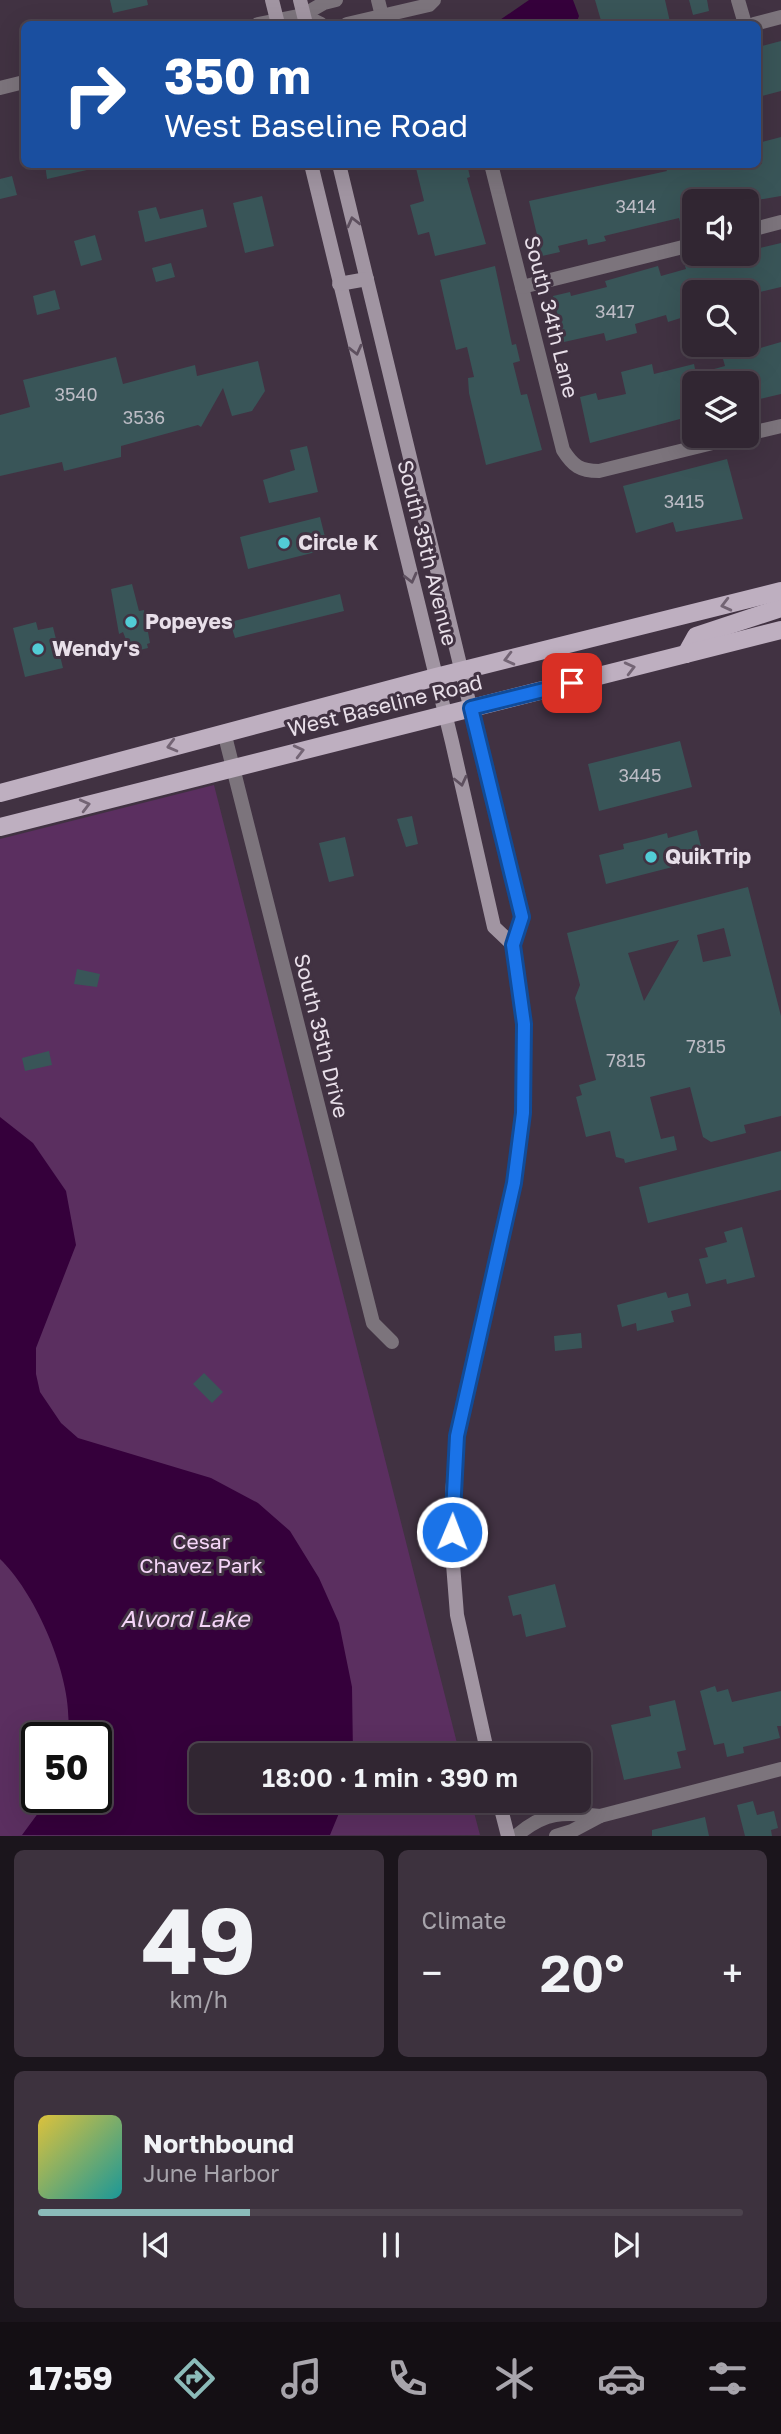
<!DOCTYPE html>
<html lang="en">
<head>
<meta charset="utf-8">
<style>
  body { margin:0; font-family:"Golos Text",sans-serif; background:#3d323e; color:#f1f3f6; height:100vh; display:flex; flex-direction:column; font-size:26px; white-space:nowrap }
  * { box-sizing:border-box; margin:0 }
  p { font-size:23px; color:#a8a5ac }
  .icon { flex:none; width:38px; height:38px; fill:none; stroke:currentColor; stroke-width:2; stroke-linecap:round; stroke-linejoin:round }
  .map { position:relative; height:1836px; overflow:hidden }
  .panel { display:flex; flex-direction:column; gap:14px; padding:14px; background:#1b151c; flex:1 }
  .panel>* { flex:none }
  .top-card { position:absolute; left:21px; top:21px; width:740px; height:147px; border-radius:10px; box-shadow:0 7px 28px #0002,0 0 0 2px #4c434d; background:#1a4fa0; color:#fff; overflow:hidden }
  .tools { position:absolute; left:682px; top:189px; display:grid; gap:14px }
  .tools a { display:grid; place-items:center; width:77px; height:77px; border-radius:10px; background:#312632; box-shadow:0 7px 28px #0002,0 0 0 2px #4c434d; font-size:35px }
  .speed { position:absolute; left:21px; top:1722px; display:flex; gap:14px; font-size:35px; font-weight:700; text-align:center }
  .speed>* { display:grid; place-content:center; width:91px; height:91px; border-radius:50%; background:#312632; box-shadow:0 7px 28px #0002,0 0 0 2px #4c434d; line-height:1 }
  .speed .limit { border:4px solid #111; border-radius:10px; background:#fff; color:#111 }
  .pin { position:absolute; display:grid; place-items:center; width:60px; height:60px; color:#fff; margin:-30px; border-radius:14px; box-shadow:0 4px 10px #0006 }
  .me { position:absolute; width:77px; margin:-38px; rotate:1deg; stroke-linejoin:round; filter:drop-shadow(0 0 5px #0008) }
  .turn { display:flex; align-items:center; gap:24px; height:147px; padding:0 28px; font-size:32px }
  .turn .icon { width:91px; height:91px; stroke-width:2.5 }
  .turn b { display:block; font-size:49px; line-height:60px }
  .big { font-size:52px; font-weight:600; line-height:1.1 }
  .panel .card { flex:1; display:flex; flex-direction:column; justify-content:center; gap:10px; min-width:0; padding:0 24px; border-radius:10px; background:#3d323e }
  .panel .dial { align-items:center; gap:0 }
  .dial b { font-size:91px; line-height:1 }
  .song { display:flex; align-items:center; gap:21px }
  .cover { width:84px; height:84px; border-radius:10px; background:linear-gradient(135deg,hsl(50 70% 55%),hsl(180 70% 35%)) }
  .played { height:7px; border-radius:4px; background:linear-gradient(90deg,#8bbbb9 30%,#4c434d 30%) }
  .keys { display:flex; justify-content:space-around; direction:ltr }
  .heat { display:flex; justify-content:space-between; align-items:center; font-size:38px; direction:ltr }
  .panel .tiles { flex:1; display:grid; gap:14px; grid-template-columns:1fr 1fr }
  .card:last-child { grid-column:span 2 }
  .trip { position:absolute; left:189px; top:1743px; width:402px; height:70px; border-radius:10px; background:#312632; box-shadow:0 7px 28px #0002,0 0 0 2px #4c434d; font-weight:600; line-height:70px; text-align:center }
  .dock { display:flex; height:112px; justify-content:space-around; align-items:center; background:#140f14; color:#a8a5ac }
  .dock .icon { width:49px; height:49px }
  .dock .on { color:#8bbbb9 }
  .dock b { font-size:32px; color:#f1f3f6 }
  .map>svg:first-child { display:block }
</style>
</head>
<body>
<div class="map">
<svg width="781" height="1836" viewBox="0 0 781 1836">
  <rect width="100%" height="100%" fill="#413242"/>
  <path fill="#5b2f60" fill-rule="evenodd" d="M214,785L460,1755H201V1801H471L480,1835L0,1836V839ZM37,1738H96V1797H37Z"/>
  <g fill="#35003b">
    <path d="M529,0H573L579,16L576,24H494Z"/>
    <path d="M0,1117L33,1143L66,1191L76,1245L36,1348V1374L40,1392L61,1423L78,1438L211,1478L258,1503L290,1531L319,1578L339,1623L352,1687L353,1755H201V1801H344L330,1835H22L50,1797H96V1738H67C77,1686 37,1594 0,1559Z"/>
  </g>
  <g fill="#395558" fill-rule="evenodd">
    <path d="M110,0H147L148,5L113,13Z"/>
    <path d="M595,0H665L670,22L602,24Z"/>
    <path d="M689,0H707L709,11L693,15Z"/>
    <path d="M781,41V91L758,97V47Z"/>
    <path d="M781,137V196L751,201H695V218L680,222L679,218L604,236L606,241L588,245L587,239L558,246L560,252L542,256L529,201L667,171L665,167L674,164H762L758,143Z"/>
    <path d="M45,164H87V170L47,179Z"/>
    <path d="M415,164H467L470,177L467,178L486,244L435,256L429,232L418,235L410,205L424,201Z"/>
    <path d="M12,176L17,195L0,199V179Z"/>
    <path d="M262,196L274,246L245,253L233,203Z"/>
    <path d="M156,207L160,219L203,209L207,227L145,242L138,211Z"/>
    <path d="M95,235L102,260L81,266L74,241Z"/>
    <path d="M781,243V287L748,295L747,292H695V306L685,308L687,316L668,322L666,315L635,324L637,333L606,341L604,333L564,342L553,296L570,292L571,296L607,287L605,281L658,266L661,276L686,269L685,266Z"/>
    <path d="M171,263L175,277L156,282L152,268Z"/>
    <path d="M495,266L512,345L516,344L520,361L513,363L521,395L527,394L542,450L486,465L469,393L468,378L474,377L467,347L456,350L440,280Z"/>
    <path d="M55,290L60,309L37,315L33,296Z"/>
    <path d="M781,342V394L747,402V383H695V415L590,443L580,397L596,393L598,400L626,394L621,372L652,364L654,374L694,364L696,374L725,366L723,359Z"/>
    <path d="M116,357L123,384L195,365L197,376L258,361L265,391L252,411L232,416L223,388L201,427L198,425L121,446V457L64,471L62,462L0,476V415L30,407L23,380Z"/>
    <path d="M307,446L318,492L269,503L263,480L295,470L290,450Z"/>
    <path d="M727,459L743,519L676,532L673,522L636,533L623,486Z"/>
    <path d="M320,517L328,549L248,569L240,537Z"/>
    <path d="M132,584L139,611L144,610L150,643L147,644L148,648L131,652L123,632L119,634L111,589Z"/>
    <path d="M340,594L344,611L235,638L230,622Z"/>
    <path d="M36,622L38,630L53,627L63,668L25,677L13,628Z"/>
    <path d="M680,741L692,787L599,811L588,764Z"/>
    <path d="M412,816L418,844L406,847L397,819Z"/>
    <path d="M697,830L704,859L606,884L599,855L624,849L623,844L645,839L667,833L668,838Z"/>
    <path d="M345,837L354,876L329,882L319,843Z"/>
    <path d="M748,887L781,1016V1116L744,1125L746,1133L711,1142L703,1137L690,1087L650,1097L661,1139L674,1136L677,1150L625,1163L624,1159L616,1157L610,1131L586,1137L576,1097L582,1095L579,1085L596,1080L575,998L580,985L567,933ZM724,928L731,956L703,962L697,935ZM679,940L644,1001L628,953Z"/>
    <path d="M77,969L100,974L97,987L74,984Z"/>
    <path d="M49,1051L52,1065L25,1071L22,1058Z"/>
    <path d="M781,1151V1190L648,1223L639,1187Z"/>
    <path d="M742,1227L755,1277L727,1284L726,1279L706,1284L699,1259L708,1257L705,1248L727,1242L724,1232Z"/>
    <path d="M666,1292L668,1298L688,1293L691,1306L671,1311L674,1322L637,1331L636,1323L622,1327L617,1305Z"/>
    <path d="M581,1333L582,1348L555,1351L554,1336Z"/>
    <path d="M204,1373L223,1392L212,1403L193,1384Z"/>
    <path d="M555,1584L566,1627L526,1637L521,1614L513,1616L508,1596Z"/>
    <path d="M715,1686L717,1692L728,1689L732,1702L781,1691V1726H777L780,1738L743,1747L744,1753L727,1757L724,1743L714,1745L700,1691Z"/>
    <path d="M675,1700L686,1750L677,1752L681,1768L624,1780L611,1725L651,1716L649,1706Z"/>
    <path d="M753,1801L757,1815L774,1811L778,1828L771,1830L772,1836H745L737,1805Z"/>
    <path d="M705,1817L709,1836H652V1830Z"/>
  </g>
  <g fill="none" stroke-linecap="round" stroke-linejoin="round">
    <g stroke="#7c747c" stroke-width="14">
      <path d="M378,0L382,16"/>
      <path d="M738,0L745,24"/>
      <path d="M303,15L321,24"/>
      <path d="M258,24L303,15L324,3L336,0"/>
      <path d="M347,24L429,5L434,0"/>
      <path d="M754,24L781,17"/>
      <path d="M0,88L24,82"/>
      <path d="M491,164L563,450C573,466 580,471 599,471L741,436"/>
      <path d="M747,231L781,222"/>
      <path d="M522,287L695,244"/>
      <path d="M747,434L781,426"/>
      <path d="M224,732L373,1323L392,1342"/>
      <path d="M516,1836C545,1811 563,1812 600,1816"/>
      <path d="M556,1836L572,1831L600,1816L781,1769"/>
    </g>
    <g stroke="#a195a2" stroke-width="14">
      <path d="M272,0L278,24"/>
      <path d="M300,0L306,24"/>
      <path d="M311,164L452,742L494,927L513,945"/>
      <path d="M339,164L521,917L513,945L524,1024L523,1113L514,1183L457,1436L452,1494V1551L457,1615L488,1755"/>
      <path d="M339,284L367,279"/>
      <path d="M499,1801L508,1836"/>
    </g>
    <g stroke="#beafc0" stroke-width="18">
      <path d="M686,654L696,636L781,608"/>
      <path d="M0,793L436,677L781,591"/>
      <path d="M0,827L781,630"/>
    </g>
  </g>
  <defs><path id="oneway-chevron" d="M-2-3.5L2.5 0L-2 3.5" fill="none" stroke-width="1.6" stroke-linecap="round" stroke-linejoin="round" transform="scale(1.75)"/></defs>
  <g stroke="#5e505f">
    <use href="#oneway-chevron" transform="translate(353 222) rotate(-104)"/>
    <use href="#oneway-chevron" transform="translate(356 350) rotate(76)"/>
    <use href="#oneway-chevron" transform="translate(411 578) rotate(76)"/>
    <use href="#oneway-chevron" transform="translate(461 781) rotate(77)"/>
  </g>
  <g stroke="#736474">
    <use href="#oneway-chevron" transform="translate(726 605) rotate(166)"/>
    <use href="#oneway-chevron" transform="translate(509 659) rotate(166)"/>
    <use href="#oneway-chevron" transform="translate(630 668) rotate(-14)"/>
    <use href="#oneway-chevron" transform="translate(172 746) rotate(165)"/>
    <use href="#oneway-chevron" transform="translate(299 751) rotate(-14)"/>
    <use href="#oneway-chevron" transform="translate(85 805) rotate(-14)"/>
  </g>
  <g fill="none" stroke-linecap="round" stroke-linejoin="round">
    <defs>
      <path id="route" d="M452,1532L457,1436L514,1183L523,1113L524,1024L513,945L522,917L471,708L572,683"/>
    </defs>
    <use href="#route" stroke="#114b97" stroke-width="18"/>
    <use href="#route" stroke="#1a73e8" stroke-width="12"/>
  </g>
  <g fill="#52ccd5" stroke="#413242" stroke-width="2.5">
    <circle cx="284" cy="543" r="7"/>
    <circle cx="131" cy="622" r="7"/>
    <circle cx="38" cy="649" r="7"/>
    <circle cx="651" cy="857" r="7"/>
  </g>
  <g text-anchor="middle" stroke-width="6" stroke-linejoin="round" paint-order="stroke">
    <g font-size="18" fill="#bcbcc5">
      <text x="636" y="213">3414</text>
      <text x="615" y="318">3417</text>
      <text x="76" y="401">3540</text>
      <text x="144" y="424">3536</text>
      <text x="684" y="508">3415</text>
      <text x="640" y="782">3445</text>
      <text x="706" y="1053">7815</text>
      <text x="626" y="1067">7815</text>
    </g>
    <g font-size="21" fill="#e8dfe9" stroke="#413242">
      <text transform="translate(551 317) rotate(76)" y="7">South 34th Lane</text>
      <text transform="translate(427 553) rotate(76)" y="7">South 35th Avenue</text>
      <text transform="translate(385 706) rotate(-14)" y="7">West Baseline Road</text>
      <text transform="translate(321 1036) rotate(76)" y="7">South 35th Drive</text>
    </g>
    <g font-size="21" font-weight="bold" fill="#e8dfe9" stroke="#413242" text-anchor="start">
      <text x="298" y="550">Circle K</text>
      <text x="145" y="629">Popeyes</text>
      <text x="52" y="656">Wendy's</text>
      <text x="665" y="864">QuikTrip</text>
    </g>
    <g font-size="21" fill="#f5d5f8" stroke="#413242">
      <text x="201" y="1549">Cesar<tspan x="201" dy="24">Chavez Park</tspan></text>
    </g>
    <g font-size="23" font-style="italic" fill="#f4d4f7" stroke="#413242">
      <text x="185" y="1627">Alvord Lake</text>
    </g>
  </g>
</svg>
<div class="tools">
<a><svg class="icon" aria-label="sound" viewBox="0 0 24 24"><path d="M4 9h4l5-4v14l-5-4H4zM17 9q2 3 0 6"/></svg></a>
<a><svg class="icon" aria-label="search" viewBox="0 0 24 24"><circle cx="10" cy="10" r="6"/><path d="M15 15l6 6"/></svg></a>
<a><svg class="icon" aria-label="layers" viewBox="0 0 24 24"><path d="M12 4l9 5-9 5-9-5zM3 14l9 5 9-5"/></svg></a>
</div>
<div class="speed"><div class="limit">50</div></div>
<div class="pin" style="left:572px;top:683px;background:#d93025"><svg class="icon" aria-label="arrive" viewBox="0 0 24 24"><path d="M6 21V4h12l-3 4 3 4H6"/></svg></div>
<svg class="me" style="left:452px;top:1532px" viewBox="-20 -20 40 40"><circle r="17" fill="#1a73e8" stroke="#fff" stroke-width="3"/><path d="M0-11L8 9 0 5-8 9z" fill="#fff"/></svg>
<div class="trip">18:00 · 1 min · 390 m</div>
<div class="top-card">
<div class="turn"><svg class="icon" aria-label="right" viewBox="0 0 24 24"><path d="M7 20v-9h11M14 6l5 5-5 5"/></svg><div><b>350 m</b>West Baseline Road</div></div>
</div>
</div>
<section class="panel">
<div class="tiles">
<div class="card dial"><b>49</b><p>km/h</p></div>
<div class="card"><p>Climate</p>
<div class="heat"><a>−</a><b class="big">20°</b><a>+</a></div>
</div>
<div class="card">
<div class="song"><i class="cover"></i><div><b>Northbound</b><p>June Harbor</p></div></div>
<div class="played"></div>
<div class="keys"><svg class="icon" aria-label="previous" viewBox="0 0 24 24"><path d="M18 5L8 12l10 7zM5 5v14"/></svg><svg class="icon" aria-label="pause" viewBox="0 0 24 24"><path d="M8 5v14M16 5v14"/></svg><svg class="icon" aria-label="next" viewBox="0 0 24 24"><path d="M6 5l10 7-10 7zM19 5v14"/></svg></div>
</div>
</div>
</section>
<nav class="dock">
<b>17:59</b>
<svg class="icon on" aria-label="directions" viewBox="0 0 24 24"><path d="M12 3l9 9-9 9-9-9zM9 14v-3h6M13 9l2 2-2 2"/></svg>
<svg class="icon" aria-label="music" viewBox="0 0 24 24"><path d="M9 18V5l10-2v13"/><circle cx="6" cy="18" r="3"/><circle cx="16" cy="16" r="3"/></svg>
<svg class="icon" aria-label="phone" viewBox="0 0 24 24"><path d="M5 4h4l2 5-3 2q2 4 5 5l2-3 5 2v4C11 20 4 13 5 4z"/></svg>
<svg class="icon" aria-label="climate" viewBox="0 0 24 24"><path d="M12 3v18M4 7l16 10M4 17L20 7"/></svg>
<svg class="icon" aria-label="car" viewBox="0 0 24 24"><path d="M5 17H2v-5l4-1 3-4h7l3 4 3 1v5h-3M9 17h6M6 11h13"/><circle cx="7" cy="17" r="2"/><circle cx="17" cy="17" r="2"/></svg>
<svg class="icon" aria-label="filters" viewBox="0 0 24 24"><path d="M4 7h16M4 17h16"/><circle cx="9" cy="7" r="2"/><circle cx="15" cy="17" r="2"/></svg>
</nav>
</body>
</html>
